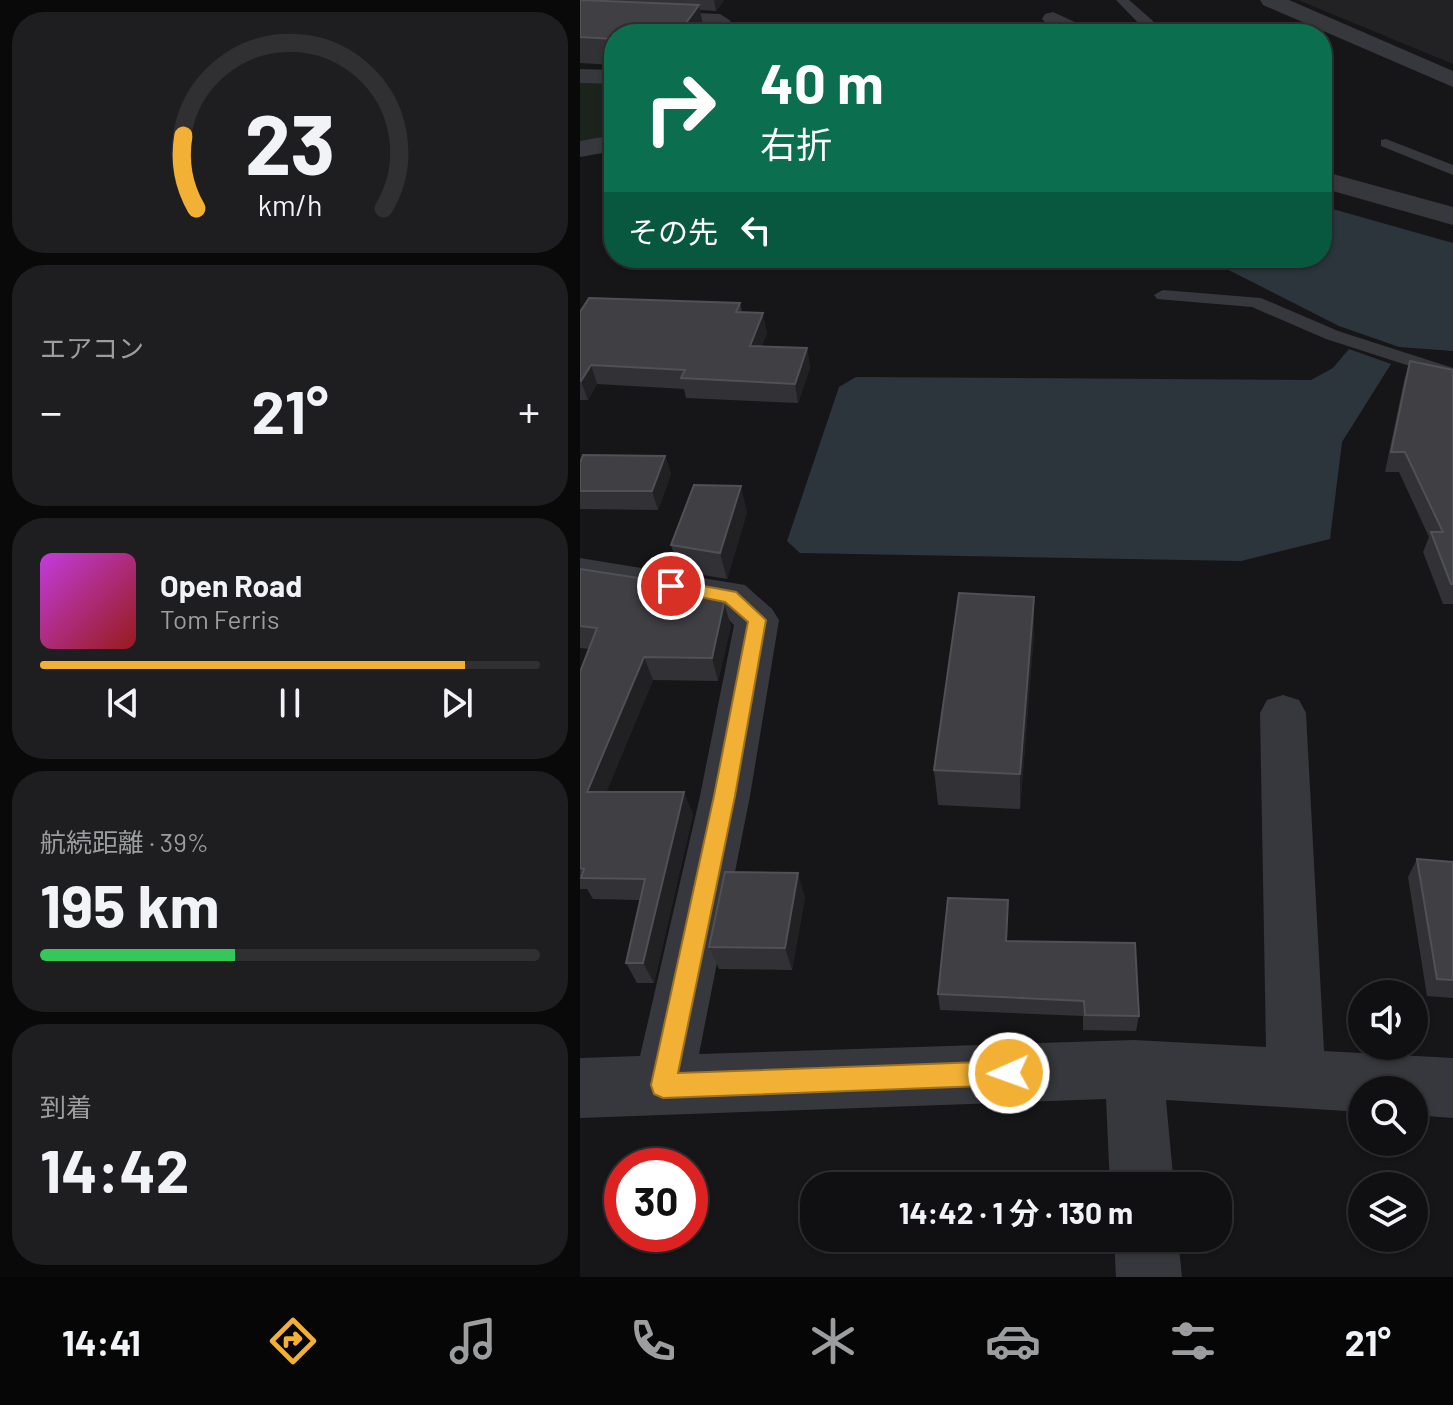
<!DOCTYPE html>
<html lang="ja">
<head>
<meta charset="utf-8">
<style>
  body { margin:0; font-family:Barlow,"Noto Sans JP",sans-serif; background:#1e1e20; color:#f1f3f6; height:100vh; display:flex; flex-direction:column; font-size:30px; white-space:nowrap }
  * { box-sizing:border-box; margin:0 }
  p { font-size:26px; color:#9c9d9f }
  .icon { flex:none; width:44px; height:44px; fill:none; stroke:currentColor; stroke-width:2; stroke-linecap:round; stroke-linejoin:round }
  .map { position:relative; flex:1; overflow:hidden }
  .details { display:flex; flex-direction:column; gap:12px; padding:12px; background:#09090a; width:580px }
  .details>* { flex:none }
  .banner { position:absolute; left:24px; top:24px; width:728px; height:244px; border-radius:32px; box-shadow:0 2px 6px #0004,0 0 0 2px #303032; background:#0b6e4f; color:#fff; overflow:hidden }
  .controls { position:absolute; left:768px; top:980px; display:grid; gap:16px }
  .controls a { display:grid; place-items:center; width:80px; height:80px; border-radius:50%; background:#101012; box-shadow:0 2px 6px #0004,0 0 0 2px #303032; font-size:40px }
  .speed { position:absolute; left:24px; top:1148px; display:flex; gap:16px; font-size:40px; font-weight:700; text-align:center }
  .speed>* { display:grid; place-content:center; width:104px; height:104px; border-radius:50%; background:#101012; box-shadow:0 2px 6px #0004,0 0 0 2px #303032; line-height:1 }
  .speed .limit { border:12px solid #d22; background:#fff; color:#111 }
  .pin { position:absolute; display:grid; place-items:center; width:68px; height:68px; color:#fff; margin:-34px; border:4px solid #fff; border-radius:50%; box-shadow:0 2px 8px #0007 }
  .me { position:absolute; width:88px; margin:-44px; rotate:268deg; stroke-linejoin:round; filter:drop-shadow(0 0 6px #0008) }
  .turn { display:flex; align-items:center; gap:28px; height:168px; padding:0 24px; font-size:36px }
  .turn .icon { width:104px; height:104px; stroke-width:2.5 }
  .turn b { display:block; font-size:56px; line-height:68px }
  .then { display:flex; align-items:center; height:76px; padding:0 24px; background:#0003; gap:16px; font-size:30px }
  .big { font-size:60px; font-weight:700; line-height:1.1 }
  .details .tile { flex:1; display:flex; flex-direction:column; justify-content:center; gap:12px; min-width:0; padding:0 28px; border-radius:32px; background:#1e1e20 }
  .details .dial { align-items:center; gap:0 }
  .dial svg { height:208px; overflow:visible; fill:none; stroke:#303032; stroke-width:7; stroke-linecap:round; text-anchor:middle }
  .dial text { fill:#f1f3f6; stroke:none }
  .song { display:flex; align-items:center; gap:24px }
  .cover { width:96px; height:96px; border-radius:12px; background:linear-gradient(135deg,hsl(290 70% 55%),hsl(0 70% 35%)) }
  .played { height:8px; border-radius:4px; background:linear-gradient(90deg,#f2b134 85%,#303032 85%) }
  .keys { display:flex; justify-content:space-around; direction:ltr }
  .heat { display:flex; justify-content:space-between; align-items:center; font-size:44px; direction:ltr }
  .charge { height:12px; border-radius:6px; background:linear-gradient(90deg,#34c759 39%,#303032 0) }
  .trip { position:absolute; left:220px; top:1172px; width:432px; height:80px; border-radius:32px; background:#101012; box-shadow:0 2px 6px #0004,0 0 0 2px #303032; font-weight:700; line-height:80px; text-align:center }
  .tabs { display:flex; height:128px; justify-content:space-around; align-items:center; background:#060607; color:#9c9d9f }
  .tabs .icon { width:56px; height:56px }
  .tabs .current { color:#f2b134 }
  .tabs b { font-size:36px; color:#f1f3f6 }
  main { display:flex; flex:1; min-height:0 }
  .map>svg:first-child { display:block }
</style>
</head>
<body>
<main>
<section class="details">
<div class="tile dial"><svg viewBox="0 0 100 80">
<path d="M14 69A42 42 0 1 1 86 69"/>
<path d="M14 69A42 42 0 0 1 9 41" stroke="#f2b134"/>
<text x="50" y="56" font-size="32" font-weight="700">23</text>
<text x="50" y="72" font-size="11">km/h</text>
</svg></div>
<div class="tile"><p>エアコン</p>
<div class="heat"><a>−</a><b class="big">21°</b><a>+</a></div>
</div>
<div class="tile">
<div class="song"><i class="cover"></i><div><b>Open Road</b><p>Tom Ferris</p></div></div>
<div class="played"></div>
<div class="keys"><svg class="icon" aria-label="previous" viewBox="0 0 24 24"><path d="M18 5L8 12l10 7zM5 5v14"/></svg><svg class="icon" aria-label="pause" viewBox="0 0 24 24"><path d="M8 5v14M16 5v14"/></svg><svg class="icon" aria-label="next" viewBox="0 0 24 24"><path d="M6 5l10 7-10 7zM19 5v14"/></svg></div>
</div>
<div class="tile"><p>航続距離 · 39%</p><b class="big">195 km</b><div class="charge"></div></div>
<div class="tile"><p>到着</p><b class="big">14:42</b></div>
</section>
<div class="map">
<svg width="873" height="1277" viewBox="0 0 873 1277">
  <rect width="100%" height="100%" fill="#161618"/>
  <path fill="#222225" d="M718,0H873V64Z"/>
  <path fill="#1c231d" d="M0,83L34,84V138L0,145Z"/>
  <g fill="#2c353c">
    <path d="M742,206L873,243V351L819,347L759,326L625,258H742Z"/>
    <path d="M769,349L811,364L762,442L750,539L661,561L220,553L207,541L259,387L276,377L731,380L753,368Z"/>
  </g>
  <g fill="none" stroke-linecap="round" stroke-linejoin="round">
    <g fill="#37383d" fill-rule="evenodd">
      <path d="M536,0H549L573,21L581,34H569Z"/>
      <path d="M806,139L873,165V175L801,146V140Z"/>
      <path d="M583,290L681,298L758,331L873,368V380L746,339L672,307L577,299L574,295Z"/>
    </g>
    <g fill="#37383d" fill-rule="evenodd">
      <path d="M680,0H709L873,71V87L683,5Z"/>
      <path d="M0,8L140,14L151,21L140,28L0,22Z"/>
      <path d="M473,12L510,29L513,34C494,34 475,35 462,19L465,14Z"/>
      <path d="M0,69L34,70V84L0,83Z"/>
      <path d="M34,135V151L0,157V141Z"/>
      <path d="M742,171L873,207V225L742,188Z"/>
      <path d="M0,558L165,585L192,609L199,620L170,796L119,1054L554,1040L686,1047L680,713L687,700L703,695L719,700L726,713L744,1051L873,1058V1118L834,1115V1090H782V1112L586,1100L594,1186H530L526,1099L0,1118V1058L60,1056L120,796L154,625L138,609L0,588Z"/>
      <path d="M534,1238H598L602,1277H536Z"/>
    </g>
  </g>
  <g fill="#323236">
    <path d="M0,0H144L136,11L120,10L124,30L121,34H34V65L0,63Z"/>
    <path d="M449,258H560V264Z"/>
    <path d="M160,303L162,312L187,333L181,347L227,348L230,368L218,403L106,398L104,389L17,384L8,400H0V312Z"/>
    <path d="M830,361L873,370V604H863L843,552L849,537L819,472H805L824,381Z"/>
    <path d="M85,456L91,474L78,510L0,509V463Z"/>
    <path d="M167,512L147,579L99,571L91,545Z"/>
    <path d="M0,569L132,595L151,626L138,681L73,680L26,792L113,814L74,983H57L46,963L60,900L13,899L7,889H0V672L9,649L0,648Z"/>
    <path d="M454,633L440,809L358,805L354,770Z"/>
    <path d="M837,859L873,862V998L847,996L828,877Z"/>
    <path d="M225,897L212,970L139,969L129,947Z"/>
    <path d="M428,900L427,941L559,1016L556,1031L503,1030V1016L360,1010L358,994Z"/>
  </g>
  <g fill="#212124">
    <path d="M134,0H144L136,11Z"/>
    <path d="M119,5L124,30L121,34H98Z"/>
    <path d="M183,313L187,333L174,366L170,346Z"/>
    <path d="M227,348L230,368L218,403L215,384Z"/>
    <path d="M11,365L17,384L8,400L1,381Z"/>
    <path d="M85,456L91,474L78,510L72,491Z"/>
    <path d="M161,486L167,512L147,579L140,553Z"/>
    <path d="M454,597V633L440,809V774Z"/>
    <path d="M144,603L151,626L138,681L132,658Z"/>
    <path d="M64,657L73,680L18,813L7,792Z"/>
    <path d="M104,792L113,814L74,983L63,963Z"/>
    <path d="M218,873L225,897L212,970L205,948Z"/>
  </g>
  <g fill="#3f3f44" stroke="#4f5156" stroke-width="2">
    <path d="M0,0L119,5L98,34H34V39L0,37Z"/>
    <path d="M9,298L160,303L156,312L183,313L170,346L227,348L215,384L101,378L105,370L11,365L1,381H0V312Z"/>
    <path d="M830,361L873,370V584H871L851,532H863L825,452H811Z"/>
    <path d="M3,455L85,456L72,491H0V463Z"/>
    <path d="M114,485L161,486L140,553L91,545Z"/>
    <path d="M0,569L130,589L128,595H136L144,603L132,658L64,657L7,792H104L63,963H46L65,879L1,878L4,869L0,868V672L17,628L0,626Z"/>
    <path d="M379,593L454,597L440,774L354,770Z"/>
    <path d="M837,859L873,862V980L857,979Z"/>
    <path d="M145,872L218,873L205,948L129,947Z"/>
    <path d="M368,898L428,900L426,941L555,943L559,1016L505,1015L504,1001L358,994Z"/>
  </g>
  <path fill="#f2b134" stroke="#9d7322" stroke-width="2" d="M91,580L156,592L186,620L155,796L98,1073L429,1061L437,1065L441,1073L437,1082L429,1085L83,1098L74,1094L71,1085L134,796L168,622L145,602L85,590L82,586L85,582Z"/>
</svg>
<div class="controls">
<a><svg class="icon" aria-label="sound" viewBox="0 0 24 24"><path d="M4 9h4l5-4v14l-5-4H4zM17 9q2 3 0 6"/></svg></a>
<a><svg class="icon" aria-label="search" viewBox="0 0 24 24"><circle cx="10" cy="10" r="6"/><path d="M15 15l6 6"/></svg></a>
<a><svg class="icon" aria-label="layers" viewBox="0 0 24 24"><path d="M12 4l9 5-9 5-9-5zM3 14l9 5 9-5"/></svg></a>
</div>
<div class="speed"><div class="limit">30</div></div>
<div class="pin" style="left:91px;top:586px;background:#d93025"><svg class="icon" aria-label="arrive" viewBox="0 0 24 24"><path d="M6 21V4h12l-3 4 3 4H6"/></svg></div>
<svg class="me" style="left:429px;top:1073px" viewBox="-20 -20 40 40"><circle r="17" fill="#f2b134" stroke="#fff" stroke-width="3"/><path d="M0-11L8 9 0 5-8 9z" fill="#fff"/></svg>
<div class="trip">14:42 · 1 分 · 130 m</div>
<div class="banner">
<div class="turn"><svg class="icon" aria-label="right" viewBox="0 0 24 24"><path d="M7 20v-9h11M14 6l5 5-5 5"/></svg><div><b>40 m</b>右折</div></div>
<div class="then">その先<svg class="icon" aria-label="left" viewBox="0 0 24 24"><path d="M17 20v-9H6M10 6l-5 5 5 5"/></svg></div>
</div>
</div>
</main>
<nav class="tabs">
<b>14:41</b>
<svg class="icon current" aria-label="directions" viewBox="0 0 24 24"><path d="M12 3l9 9-9 9-9-9zM9 14v-3h6M13 9l2 2-2 2"/></svg>
<svg class="icon" aria-label="music" viewBox="0 0 24 24"><path d="M9 18V5l10-2v13"/><circle cx="6" cy="18" r="3"/><circle cx="16" cy="16" r="3"/></svg>
<svg class="icon" aria-label="phone" viewBox="0 0 24 24"><path d="M5 4h4l2 5-3 2q2 4 5 5l2-3 5 2v4C11 20 4 13 5 4z"/></svg>
<svg class="icon" aria-label="climate" viewBox="0 0 24 24"><path d="M12 3v18M4 7l16 10M4 17L20 7"/></svg>
<svg class="icon" aria-label="car" viewBox="0 0 24 24"><path d="M5 17H2v-5l4-1 3-4h7l3 4 3 1v5h-3M9 17h6M6 11h13"/><circle cx="7" cy="17" r="2"/><circle cx="17" cy="17" r="2"/></svg>
<svg class="icon" aria-label="filters" viewBox="0 0 24 24"><path d="M4 7h16M4 17h16"/><circle cx="9" cy="7" r="2"/><circle cx="15" cy="17" r="2"/></svg>
<b>21°</b>
</nav>
</body>
</html>
